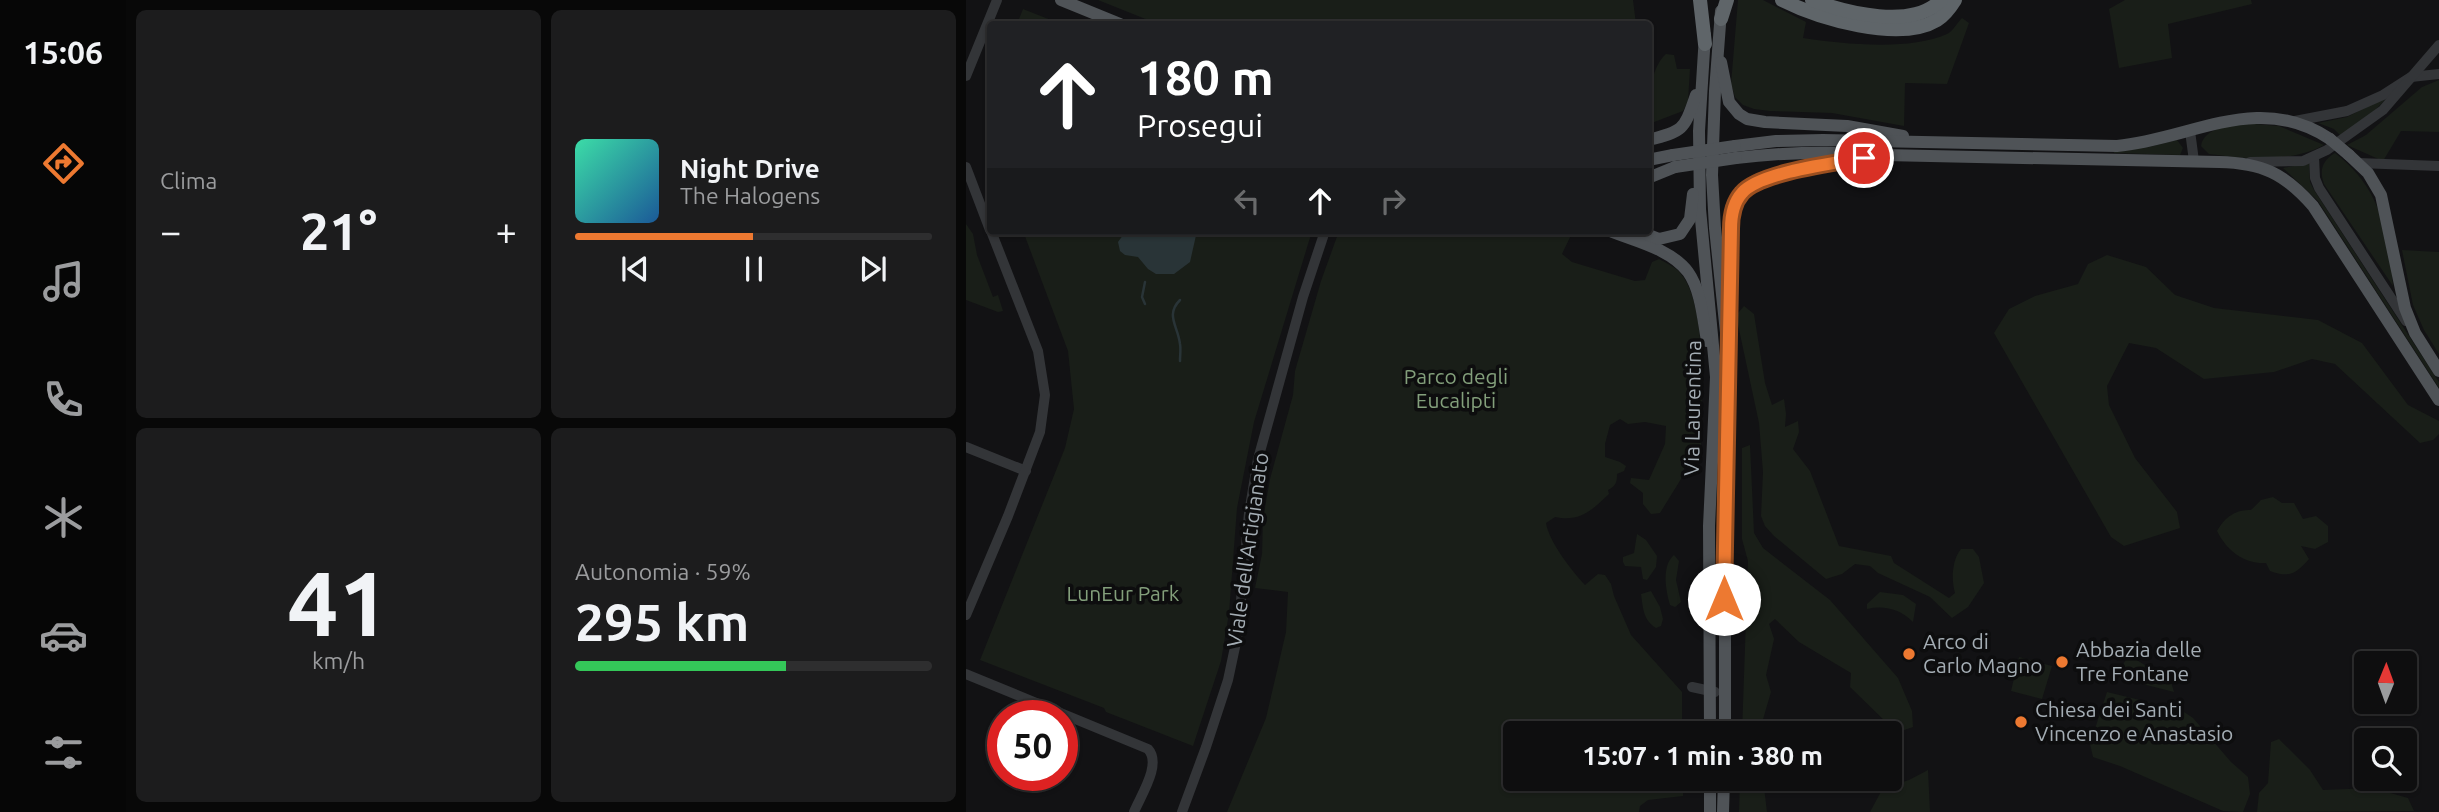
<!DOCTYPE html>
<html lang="it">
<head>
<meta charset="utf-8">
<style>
  body { margin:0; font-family:Ubuntu,sans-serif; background:#1c1c1d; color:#f1f3f6; height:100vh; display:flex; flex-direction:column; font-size:26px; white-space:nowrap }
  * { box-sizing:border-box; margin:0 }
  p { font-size:23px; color:#9b9c9e }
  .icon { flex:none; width:38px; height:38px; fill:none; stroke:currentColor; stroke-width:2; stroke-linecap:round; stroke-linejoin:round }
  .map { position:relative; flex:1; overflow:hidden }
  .side { display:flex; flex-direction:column; gap:10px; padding:10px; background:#080808; width:840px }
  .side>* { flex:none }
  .banner { position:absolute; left:21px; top:21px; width:665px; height:214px; border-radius:7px; box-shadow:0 2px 5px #0004,0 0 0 2px #2e2e2f; background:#202124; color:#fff; overflow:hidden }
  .needle { width:46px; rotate:1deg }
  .buttons { position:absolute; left:1388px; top:651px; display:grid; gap:14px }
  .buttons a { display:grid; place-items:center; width:63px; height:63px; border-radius:7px; background:#0e0e0f; box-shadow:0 2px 5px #0004,0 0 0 2px #2e2e2f; font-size:35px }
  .speed { position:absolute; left:21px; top:700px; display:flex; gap:14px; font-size:35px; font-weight:700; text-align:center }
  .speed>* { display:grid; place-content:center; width:91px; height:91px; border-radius:50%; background:#0e0e0f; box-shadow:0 2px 5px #0004,0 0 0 2px #2e2e2f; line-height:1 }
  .speed .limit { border:10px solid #d22; background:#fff; color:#111 }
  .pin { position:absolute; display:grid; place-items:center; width:60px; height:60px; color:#fff; margin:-30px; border:4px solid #fff; border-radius:50%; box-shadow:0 2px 7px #0007 }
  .me { position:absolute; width:77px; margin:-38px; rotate:0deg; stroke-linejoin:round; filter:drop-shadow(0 0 5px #0008) }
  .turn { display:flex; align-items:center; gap:24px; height:147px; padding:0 35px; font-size:32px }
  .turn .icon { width:91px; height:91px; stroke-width:2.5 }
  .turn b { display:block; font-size:49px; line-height:60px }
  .lanes { display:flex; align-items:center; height:66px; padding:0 35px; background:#0003; justify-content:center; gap:35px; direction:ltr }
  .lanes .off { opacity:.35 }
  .big { font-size:52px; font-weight:700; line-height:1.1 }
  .side .widget { flex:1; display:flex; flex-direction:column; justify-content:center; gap:10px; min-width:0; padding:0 24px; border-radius:10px; background:#1c1c1d }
  .side .dial { align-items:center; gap:0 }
  .dial b { font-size:91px; line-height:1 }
  .song { display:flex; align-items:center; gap:21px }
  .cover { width:84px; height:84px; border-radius:10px; background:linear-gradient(135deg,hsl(160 70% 55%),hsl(210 70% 35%)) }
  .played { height:7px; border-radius:4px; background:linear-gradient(90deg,#ed7931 50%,#2e2e2f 50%) }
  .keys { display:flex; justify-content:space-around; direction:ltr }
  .heat { display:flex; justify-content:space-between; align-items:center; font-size:38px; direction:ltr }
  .charge { height:10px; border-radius:5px; background:linear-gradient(90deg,#34c759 59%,#2e2e2f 0) }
  .side .tiles { flex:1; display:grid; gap:10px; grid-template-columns:repeat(2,1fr) }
  .trip { position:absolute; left:537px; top:721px; width:399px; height:70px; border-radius:7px; background:#0e0e0f; box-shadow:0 2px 5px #0004,0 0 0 2px #2e2e2f; font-weight:700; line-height:70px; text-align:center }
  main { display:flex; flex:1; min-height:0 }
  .menu { display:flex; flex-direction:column; width:126px; justify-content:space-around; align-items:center; background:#060606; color:#9b9c9e }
  .menu .icon { width:49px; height:49px }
  .menu .selected { color:#ed7931 }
  .menu b { font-size:32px; color:#f1f3f6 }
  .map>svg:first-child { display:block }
</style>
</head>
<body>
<main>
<nav class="menu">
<b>15:06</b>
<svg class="icon selected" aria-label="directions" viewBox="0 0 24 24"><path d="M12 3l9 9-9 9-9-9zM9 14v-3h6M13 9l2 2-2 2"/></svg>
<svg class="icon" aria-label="music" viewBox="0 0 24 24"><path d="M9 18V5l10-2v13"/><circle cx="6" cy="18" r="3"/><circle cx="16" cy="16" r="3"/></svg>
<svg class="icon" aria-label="phone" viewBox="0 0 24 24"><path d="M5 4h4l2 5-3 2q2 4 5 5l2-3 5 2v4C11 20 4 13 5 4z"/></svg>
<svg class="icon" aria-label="climate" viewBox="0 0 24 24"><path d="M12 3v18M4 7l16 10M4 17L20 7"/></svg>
<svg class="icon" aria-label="car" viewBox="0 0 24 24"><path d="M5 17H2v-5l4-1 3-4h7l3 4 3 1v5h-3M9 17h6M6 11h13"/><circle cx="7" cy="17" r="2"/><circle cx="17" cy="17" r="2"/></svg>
<svg class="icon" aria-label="filters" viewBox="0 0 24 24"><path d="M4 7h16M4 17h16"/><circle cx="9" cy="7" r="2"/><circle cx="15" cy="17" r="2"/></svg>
</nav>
<section class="side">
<div class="tiles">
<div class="widget"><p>Clima</p>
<div class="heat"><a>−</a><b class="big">21°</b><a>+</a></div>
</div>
<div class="widget">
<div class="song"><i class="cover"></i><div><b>Night Drive</b><p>The Halogens</p></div></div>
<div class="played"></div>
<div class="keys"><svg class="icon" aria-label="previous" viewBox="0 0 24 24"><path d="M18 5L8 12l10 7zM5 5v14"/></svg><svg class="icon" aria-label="pause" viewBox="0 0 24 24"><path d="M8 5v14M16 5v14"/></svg><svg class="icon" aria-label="next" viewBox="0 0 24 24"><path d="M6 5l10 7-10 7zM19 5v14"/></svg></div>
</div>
<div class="widget dial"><b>41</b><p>km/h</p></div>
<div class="widget"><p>Autonomia · 59%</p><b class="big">295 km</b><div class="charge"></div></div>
</div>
</section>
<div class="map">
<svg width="1473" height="812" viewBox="0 0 1473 812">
  <rect width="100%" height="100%" fill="#121214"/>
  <g fill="#191e18">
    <path d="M132,0H667L670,24H192Z"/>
    <path d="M772,0H797L840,22L837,38C877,44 944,51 981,34C987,31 991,23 996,18L1003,23L981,84L939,83L938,126L866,113L804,111L788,109L777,105L769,97L765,84Z"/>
    <path d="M1159,0H1285L1286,4L1202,24L1206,58L1153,68L1143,9Z"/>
    <path d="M57,9L95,24H51Z"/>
    <path d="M700,54L708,55L711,69H724L722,101L717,111L683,124C683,102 683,69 700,54Z"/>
    <path d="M1473,80V132L1435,131L1417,161L1381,145L1400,135L1456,87Z"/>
    <path d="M1424,95L1405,114L1375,136L1368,129L1352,123L1381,117Z"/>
    <path d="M1276,123L1313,126L1358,145C1325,163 1279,159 1243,154L1235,146C1238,128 1261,127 1276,123Z"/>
    <path d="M1211,140L1217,148L1214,155L1148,153V151L1183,147Z"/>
    <path d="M1369,153C1414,187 1423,233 1427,286L1358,184C1353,170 1356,161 1369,153Z"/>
    <path d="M1343,163L1344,182L1348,190L1473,382V388L1352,201L1317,168Z"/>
    <path d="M0,224L7,234L11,255L27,297L32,295L37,311L32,312L0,300Z"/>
    <path d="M57,231H346L288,422L271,508L263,613L255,661L227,746L140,712L138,708L14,660L99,448L108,409L102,351Z"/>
    <path d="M373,231H547L556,235L558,231H607L596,254L606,262L669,281L679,280L686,262L693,259C700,263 710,267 715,274C743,308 735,410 735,453H726L720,462L715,479L694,513L685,514L677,504V493L664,483L665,478L683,480L699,444L700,426L679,422L662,424L654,419L644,425L639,444V457L654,462L660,466L658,471L651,474C651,482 650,486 642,490L643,494C625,511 614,522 589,517L580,523C583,542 606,571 619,585L632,574L639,575L645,584L648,596L665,635L716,692V733H550V779H717V796L682,800L674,806L673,812H261L300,718L320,632L322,592L289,588L296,554L297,519L304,479L327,395L329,371L355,281Z"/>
    <path d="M1436,250L1473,252V354L1458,330L1447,305Z"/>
    <path d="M1141,255L1180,267L1209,295L1248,308L1352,320L1396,343L1442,405L1473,421V434L1467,440L1454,443L1369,364L1346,359L1308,372L1238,379L1190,348L1163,343L1141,386L1143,405L1169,458L1211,512L1214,528L1158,546L1145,537L1028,333L1043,309L1069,296L1112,284L1122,264Z"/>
    <path d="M778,306L788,314L799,383L806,405L818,399L820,414L819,427L832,421L833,432L827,449L844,471L873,546L925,556L928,563L983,598L989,593C985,579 986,560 995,549H1007L1013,557L1018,583L1002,607L986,618L964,597L912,573L904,566L889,564L876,574L860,579L808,536L799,526L795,516L797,472L793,423L771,320L772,313Z"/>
    <path d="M784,445L788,533L797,548L864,600L932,678L946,711L947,727L935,731L922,724L884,687L885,673L833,642L809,619L803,624L808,639L800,675L805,692L793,733H776L782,561L776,539V448Z"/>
    <path d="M1307,497L1316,503H1328L1337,519L1350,516L1362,526V542L1349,549L1335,546L1343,559C1330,574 1323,578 1304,571L1300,563C1278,564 1261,551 1251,531C1258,518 1269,509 1285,510L1295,500Z"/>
    <path d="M671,534L680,540L691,556L690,567L681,580L677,579L675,567L659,566L657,562V557L668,553Z"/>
    <path d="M708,555L713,561L710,580L715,602L709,607L704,605C700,591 695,566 708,555Z"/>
    <path d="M685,591L694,607L697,619L695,626L690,628C677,620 677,608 675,594Z"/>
    <path d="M914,592L937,595L950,604L947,622C934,609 918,605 901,609V604Z"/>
    <path d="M1163,655L1205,682L1208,692L1149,677Z"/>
    <path d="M1053,657L1086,666L1076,699L1045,691Z"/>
    <path d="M1141,692L1215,710L1227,718L1265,762L1282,777L1284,794L1277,812L1257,811L1154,766L1127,757L1124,744Z"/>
    <path d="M1313,739L1344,770L1357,790L1407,788L1442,798L1448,811L1291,812L1293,793L1302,783L1305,742Z"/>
    <path d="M962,770L964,812H904L917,788L943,780Z"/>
    <path d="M774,779H797L801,812H773Z"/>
  </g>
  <path fill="#293437" d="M160,231H231L224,262L208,274H190L182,269L172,257L159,255L154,251L152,242Z"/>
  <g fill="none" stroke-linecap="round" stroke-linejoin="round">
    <g stroke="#293437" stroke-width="2.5">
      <path d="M179,304L176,297L179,282"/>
      <path d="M214,361C214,355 215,349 214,344C212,326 199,315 214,300"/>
    </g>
    <g stroke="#333538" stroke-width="10">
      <path d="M0,76L31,0"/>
      <path d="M1329,121L1381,111L1417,95L1445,77L1473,74"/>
      <path d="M1224,131L1228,161"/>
      <path d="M1348,157L1349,178L1353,188L1440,321"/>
      <path d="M1284,162L1337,161L1361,150L1417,110L1473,45"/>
      <path d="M1392,163L1473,166"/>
      <path d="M0,167L24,230"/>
      <path d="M0,447L60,471"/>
      <path d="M0,615L42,516L74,432L79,395L72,351L25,231"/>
      <path d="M0,674L182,749C196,764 175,795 168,812"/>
      <path d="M726,687L749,692"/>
      <path d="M216,812L240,747L262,680L272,633L283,513L292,459L337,297L359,231"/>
    </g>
    <g stroke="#4f5357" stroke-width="12">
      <path d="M95,0L154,24"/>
      <path d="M755,11L749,91L746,175L749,228L763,361L759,511V733"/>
      <path d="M739,35L733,131L734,209L750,377L743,526L744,733"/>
      <path d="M755,62L763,102L773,114L781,119L799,122L881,126L937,136"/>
      <path d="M682,140C719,131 718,129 730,95"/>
      <path d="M769,146L810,141L857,140L1151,146C1226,139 1292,91 1364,139"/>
      <path d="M1383,155L1402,173L1415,195L1439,308L1449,333L1473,371"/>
      <path d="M770,158C820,152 868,151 918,155L1253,162C1296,163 1318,173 1347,206L1473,400"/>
      <path d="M682,160L707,155"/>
      <path d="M682,178L709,167"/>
      <path d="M644,231C669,241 705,249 722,272C735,290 737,319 741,341"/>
      <path d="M673,231L693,239L714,234L724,219L727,194"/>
      <path d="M764,293C764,267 760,230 768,206C772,196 780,186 790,182C816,170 867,164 897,159"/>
      <path d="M744,812V779"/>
      <path d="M757,812L758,779"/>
    </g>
    <g stroke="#5f6569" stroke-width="14">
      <path d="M734,0L739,44"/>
      <path d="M816,0C852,18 933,43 971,20C979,15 984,8 989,0"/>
      <path d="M846,0C880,13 947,30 975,0"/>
      <path d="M755,19L761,0"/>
    </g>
    <g stroke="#4f5357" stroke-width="12">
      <path d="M1364,139L1383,155"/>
      <path d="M707,155L769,146"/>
      <path d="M709,167L770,158"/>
    </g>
  </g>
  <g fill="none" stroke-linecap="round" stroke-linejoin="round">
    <defs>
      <path id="route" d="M758,599L765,229C765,216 767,203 776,193C794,172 870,163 898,158"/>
    </defs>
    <use href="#route" stroke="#9a4f20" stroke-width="18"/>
    <use href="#route" stroke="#ed7931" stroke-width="12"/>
  </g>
  <g fill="#ed7931" stroke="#0d0d0e" stroke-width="2.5">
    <circle cx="943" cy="654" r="7"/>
    <circle cx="1096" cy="662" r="7"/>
    <circle cx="1055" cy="722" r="7"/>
  </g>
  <g text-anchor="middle" stroke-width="7" stroke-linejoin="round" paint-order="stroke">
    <g font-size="21" fill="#839f7b" stroke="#0d0d0e">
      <text x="490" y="384">Parco degli<tspan x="490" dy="24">Eucalipti</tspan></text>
      <text x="157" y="601">LunEur Park</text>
    </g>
    <g font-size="21" fill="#a4adb4" stroke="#0d0d0e">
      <text transform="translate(727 408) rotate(-89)" y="7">Via Laurentina</text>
      <text transform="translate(282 550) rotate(-82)" y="7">Viale dell'Artigianato</text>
    </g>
    <g font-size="21" fill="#a4adb4" stroke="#0d0d0e" text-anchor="start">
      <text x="957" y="649">Arco di<tspan x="957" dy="24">Carlo Magno</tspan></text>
      <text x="1110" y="657">Abbazia delle<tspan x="1110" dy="24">Tre Fontane</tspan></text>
      <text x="1069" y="717">Chiesa dei Santi<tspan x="1069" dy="24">Vincenzo e Anastasio</tspan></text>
    </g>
  </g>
</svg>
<div class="buttons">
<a><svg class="needle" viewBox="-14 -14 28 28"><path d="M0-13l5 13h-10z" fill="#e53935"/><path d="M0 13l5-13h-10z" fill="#9b9c9e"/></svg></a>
<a><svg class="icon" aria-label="search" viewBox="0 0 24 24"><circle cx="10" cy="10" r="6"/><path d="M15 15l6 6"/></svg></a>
</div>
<div class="speed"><div class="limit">50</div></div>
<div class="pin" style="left:898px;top:158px;background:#d93025"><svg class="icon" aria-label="arrive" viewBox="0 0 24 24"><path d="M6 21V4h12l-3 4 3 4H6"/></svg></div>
<svg class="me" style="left:758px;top:599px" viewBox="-20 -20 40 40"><circle r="19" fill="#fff"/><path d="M0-13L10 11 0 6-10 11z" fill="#ed7931"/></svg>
<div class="trip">15:07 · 1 min · 380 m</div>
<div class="banner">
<div class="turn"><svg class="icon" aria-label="ahead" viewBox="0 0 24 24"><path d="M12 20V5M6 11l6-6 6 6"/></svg><div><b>180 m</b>Prosegui</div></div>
<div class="lanes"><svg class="icon off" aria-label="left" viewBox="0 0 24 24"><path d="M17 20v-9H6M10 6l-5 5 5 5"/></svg><svg class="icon" aria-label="ahead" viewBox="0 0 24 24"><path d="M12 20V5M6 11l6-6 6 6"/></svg><svg class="icon off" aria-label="right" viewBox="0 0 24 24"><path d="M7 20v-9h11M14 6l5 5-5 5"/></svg></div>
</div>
</div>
</main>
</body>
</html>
